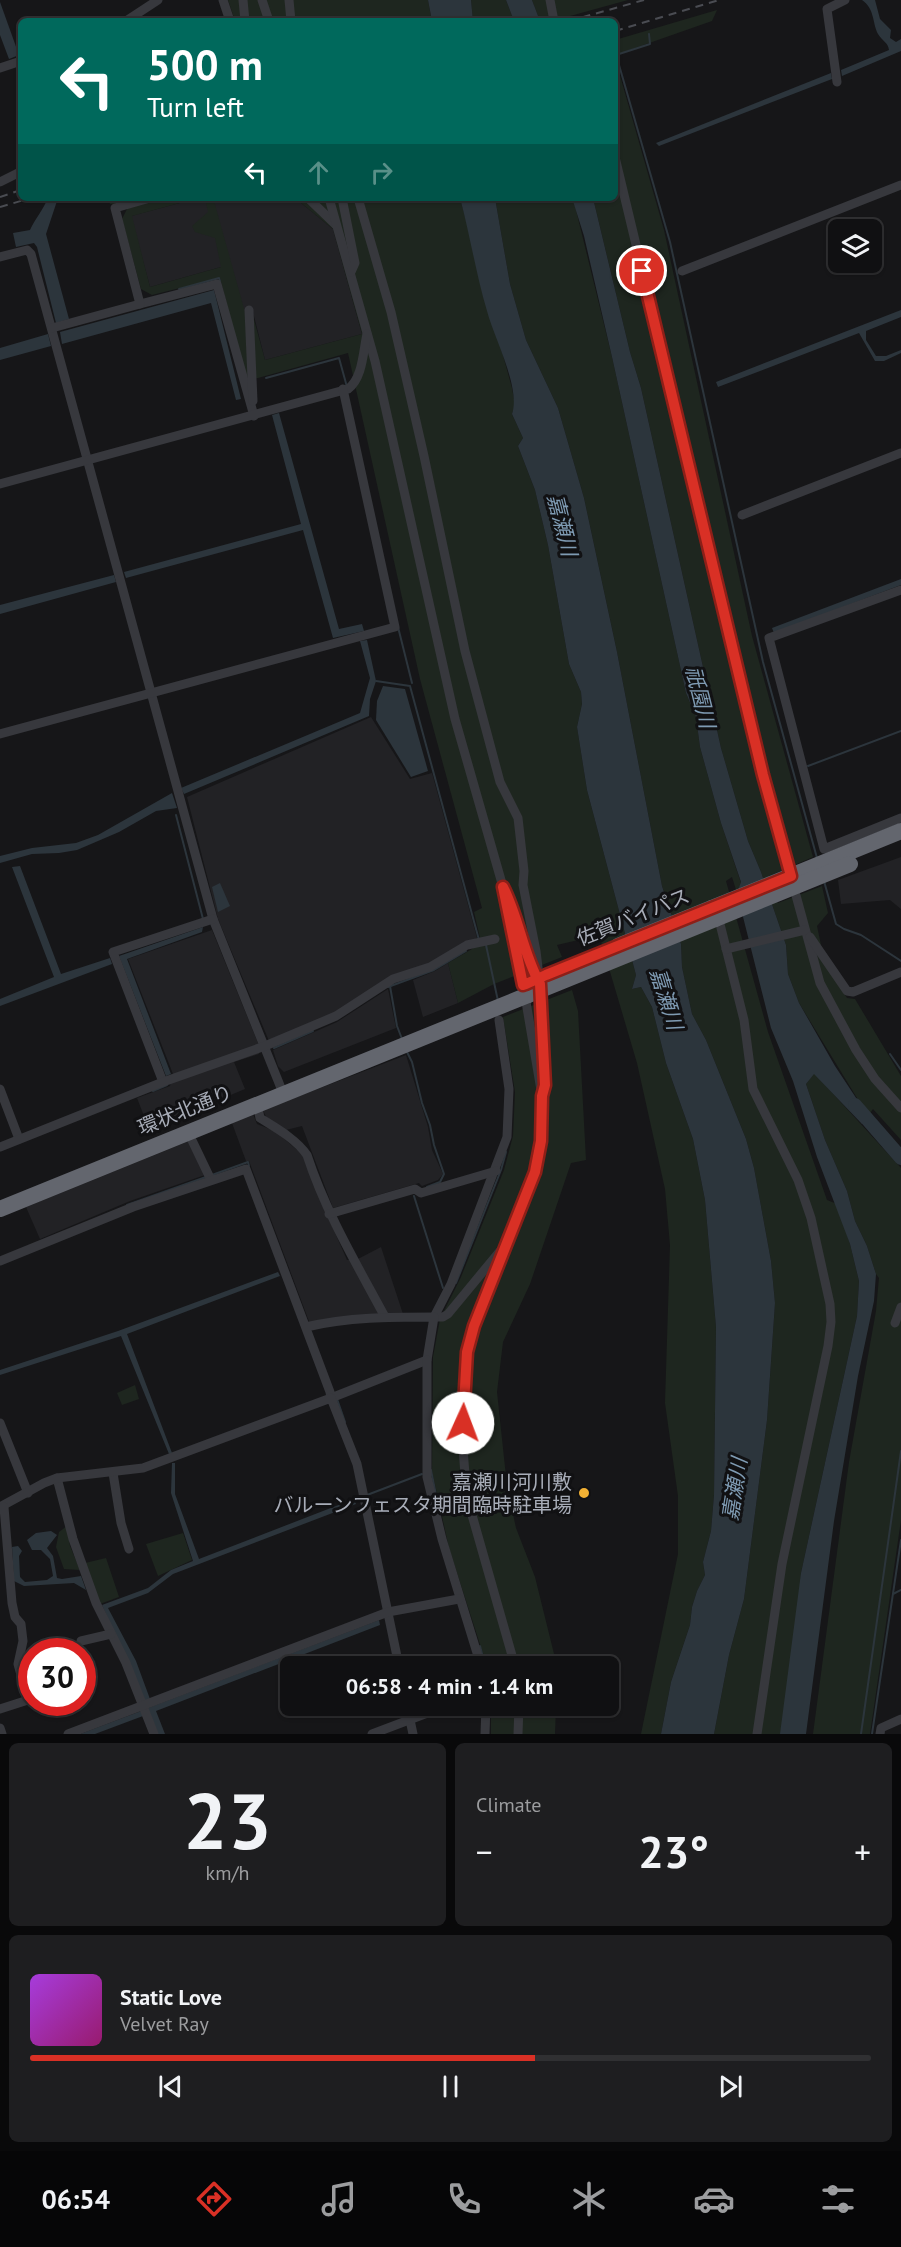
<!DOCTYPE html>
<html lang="en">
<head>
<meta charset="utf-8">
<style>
  body { margin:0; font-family:"PT Sans","Noto Sans JP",sans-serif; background:#1e1e20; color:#f1f3f6; height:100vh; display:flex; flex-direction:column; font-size:22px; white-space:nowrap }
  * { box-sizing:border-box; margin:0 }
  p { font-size:20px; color:#9c9d9f }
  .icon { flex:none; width:33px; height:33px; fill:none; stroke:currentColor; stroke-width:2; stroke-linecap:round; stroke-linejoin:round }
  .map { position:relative; height:1734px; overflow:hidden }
  .details { display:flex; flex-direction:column; gap:9px; padding:9px; background:#09090a; flex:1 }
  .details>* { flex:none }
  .hud { position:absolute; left:18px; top:18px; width:600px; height:183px; border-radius:9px; box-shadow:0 2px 4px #0004,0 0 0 2px #303032; background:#00695c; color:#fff; overflow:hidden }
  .buttons { position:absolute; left:828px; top:219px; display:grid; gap:12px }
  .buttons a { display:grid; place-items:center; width:54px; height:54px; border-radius:9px; background:#101012; box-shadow:0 2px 4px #0004,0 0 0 2px #303032; font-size:30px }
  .speed { position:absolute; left:18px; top:1638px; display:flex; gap:12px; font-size:30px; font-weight:700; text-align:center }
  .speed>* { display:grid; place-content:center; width:78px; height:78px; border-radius:50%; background:#101012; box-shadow:0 2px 4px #0004,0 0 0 2px #303032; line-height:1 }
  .speed .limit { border:9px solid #d22; background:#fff; color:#111 }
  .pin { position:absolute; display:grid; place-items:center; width:51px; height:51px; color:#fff; margin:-26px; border:3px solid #fff; border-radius:50%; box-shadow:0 2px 6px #0007 }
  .me { position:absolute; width:66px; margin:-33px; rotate:2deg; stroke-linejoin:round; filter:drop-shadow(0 0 4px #0008) }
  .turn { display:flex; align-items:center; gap:21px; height:126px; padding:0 30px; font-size:27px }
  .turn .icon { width:78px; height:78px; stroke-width:2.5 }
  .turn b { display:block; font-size:42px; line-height:51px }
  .lanes { display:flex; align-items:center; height:57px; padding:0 30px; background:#0003; justify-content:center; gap:30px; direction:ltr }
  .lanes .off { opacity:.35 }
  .big { font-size:45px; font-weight:600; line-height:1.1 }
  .details .tile { flex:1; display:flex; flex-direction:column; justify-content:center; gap:9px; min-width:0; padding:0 21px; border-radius:9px; background:#1e1e20 }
  .details .dial { align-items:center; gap:0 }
  .dial b { font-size:78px; line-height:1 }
  .song { display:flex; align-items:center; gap:18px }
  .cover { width:72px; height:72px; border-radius:9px; background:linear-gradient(135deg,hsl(280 70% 55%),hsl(320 70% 35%)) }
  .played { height:6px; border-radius:3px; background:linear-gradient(90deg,#d93025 60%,#303032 60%) }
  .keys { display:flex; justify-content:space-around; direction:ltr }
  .heat { display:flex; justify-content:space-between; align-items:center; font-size:33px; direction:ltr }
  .details .tiles { flex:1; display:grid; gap:9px; grid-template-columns:1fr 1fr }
  .tile:last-child { grid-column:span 2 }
  .trip { position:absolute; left:280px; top:1656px; width:339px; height:60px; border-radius:9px; background:#101012; box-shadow:0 2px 4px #0004,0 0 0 2px #303032; font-weight:600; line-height:60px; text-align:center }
  .dock { display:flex; height:96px; justify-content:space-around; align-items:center; background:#060607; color:#9c9d9f }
  .dock .icon { width:42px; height:42px }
  .dock .on { color:#d93025 }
  .dock b { font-size:27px; color:#f1f3f6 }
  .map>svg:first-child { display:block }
</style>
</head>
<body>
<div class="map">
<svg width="901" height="1734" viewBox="0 0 901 1734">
  <rect width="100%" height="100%" fill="#161618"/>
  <g fill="#222225">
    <path d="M198,198H208L214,201L223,198H295L333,229L362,334L265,360L253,312L245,313L221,267L150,287L131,216Z"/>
    <path d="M371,717L410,779L432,773L477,938L334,1014L269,1041L218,919L187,797Z"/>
    <path d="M901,857V909L890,900L841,904L838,880Z"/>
    <path d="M212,930L258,1043L259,1054L234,1062L245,1089L149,1129L137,1098L170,1086L173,1074L128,959Z"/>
    <path d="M448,963L458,1003L423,1017L413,980L435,971Z"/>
    <path d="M388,989L396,1028L284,1072L278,1066L273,1050L337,1022Z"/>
    <path d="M406,1055L428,1127L432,1150L443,1174L438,1180L422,1186L419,1183L333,1208L302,1126L286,1130L266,1117L263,1110Z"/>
    <path d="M253,1114L257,1124L275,1131L303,1155L324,1208L347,1260H356L381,1247L403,1314L310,1324L249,1161H246L232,1123Z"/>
    <path d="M189,1141L205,1175L130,1201L40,1239L26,1207Z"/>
  </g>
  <g fill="#1e261f">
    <path d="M228,0H428L432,21H235Z"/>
    <path d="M471,0H506L514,21H473Z"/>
    <path d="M532,0H628L563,18V21H540Z"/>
    <path d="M717,10L712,21L615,55V40Z"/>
    <path d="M615,58L664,230L752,636L813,857L769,876L778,903L822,886L828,913L817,926L825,964L847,998L855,999L901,1076V1140L873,1109L868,1116L799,1003L788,974L786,945L761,872L748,841L721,748L641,388L630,352L593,198H615Z"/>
    <path d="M108,198H198L132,216L150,287L221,267L215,238L195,232L192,226L208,212L205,198H223L214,201L245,312H252L265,360L362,334L333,229L295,198H460L512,388L515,405L512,414L523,438L518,446L535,490L548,545L569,664L581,692L582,704L577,727L587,790L636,975L632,989L641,987L652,1007L666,1063L693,1139L705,1200L716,1327L714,1495L711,1531L703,1562L705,1575L697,1591L692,1607L690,1625L671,1682L661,1734H641L678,1554V1496L665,1403L670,1245L665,1189L637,1063L598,931L591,937L557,945L562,957L494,984L458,1003L448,963L472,949L480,938L474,912L482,908L420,679L348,353L258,378L246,377L220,278L152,295L141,289L122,219L128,207L110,204Z"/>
    <path d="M495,198H572L575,206L612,357L686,693L696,717L700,747L721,823L741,883L737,893L732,877L726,881L768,1032L827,1200L837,1204L850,1244L859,1281L857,1316L801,1573L795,1734H714L729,1655L744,1599L767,1420L775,1303L771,1261L754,1168L746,1139L706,1040L692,1014L682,967L681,944L662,886L617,652L584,498L558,408L526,340L510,284Z"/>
    <path d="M572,990L578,1011L586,1160L571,1163L530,1284L503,1342L497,1392L507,1486L516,1528L535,1577L557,1666H487L449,1548L432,1471L433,1357L440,1319L461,1277L504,1170L513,1136L515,1092L503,1017Z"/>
    <path d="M814,1073L901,1168V1520L870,1734H813L849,1462L876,1311L879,1278L876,1274L867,1246L855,1221L847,1191L825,1140L806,1084Z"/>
    <path d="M135,1385L139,1399L122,1405L117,1393Z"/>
    <path d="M67,1526L70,1546L80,1570L64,1569L56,1547L59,1532Z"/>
    <path d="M183,1533L192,1560L158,1576L146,1544Z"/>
    <path d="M106,1558L119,1597L100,1604L85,1563Z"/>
    <path d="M491,1706H556L555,1734H491Z"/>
  </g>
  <g fill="#2c353c">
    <path d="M428,0H471L473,21H432Z"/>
    <path d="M506,0H532L540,21H514Z"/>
    <path d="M862,0H875L880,19L891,30L890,38L896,42L901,39V51L842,76L841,70L889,50C888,42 882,41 878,34C872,22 875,9 862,0Z"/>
    <path d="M0,2L19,55L9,59L0,35Z"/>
    <path d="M831,73L832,79L659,146L656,143Z"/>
    <path d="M48,198H58L46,234L69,319L56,323L37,247L34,243L16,247L13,233L30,230C35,219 43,210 48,198Z"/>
    <path d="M460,198H495L510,284L526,340L558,408L584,498L617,652L662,886L681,944L682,967L692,1014L706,1040L746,1139L754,1168L771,1261L775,1303L767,1420L744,1599L729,1655L714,1734H661L671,1682L690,1625L692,1607L697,1591L705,1575L703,1562L711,1531L714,1495L716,1327L705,1200L693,1139L666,1063L652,1007L641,987L632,989L636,975L587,790L577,727L582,704L581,692L569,664L548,545L535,490L518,446L523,438L512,414C521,388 494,338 487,311C476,274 470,235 460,198Z"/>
    <path d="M572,198H593L630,352L641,388L721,748L748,841L761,872L786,945L788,974L799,1003L835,1066L868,1116L862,1124L814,1074L806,1084L825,1140L847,1191L855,1221L867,1246L876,1274L874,1301L858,1376L834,1521L806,1734H780L801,1573L857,1316L859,1281L850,1244L817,1157L793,1081L771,1028L737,893L741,882L721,823L700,747L696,717L686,693L612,357L584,236Z"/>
    <path d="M214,290L241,399L236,400L211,303L62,344L60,332Z"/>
    <path d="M901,310V317L866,331V340L876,356H886L901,350V353L884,361H875L859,333L718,387L716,382Z"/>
    <path d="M48,334L51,346L0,360V348Z"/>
    <path d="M279,413L339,629L362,624L364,631L333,638L303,530L126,578L124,572L301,524L272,415Z"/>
    <path d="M114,575L116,582L0,614V605Z"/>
    <path d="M901,579V585L774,633L772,628Z"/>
    <path d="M367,640L376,681L370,699L369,716L184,794L181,788L360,713L370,678L360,641Z"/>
    <path d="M383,686L405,689L428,771L411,777L376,720L377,701Z"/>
    <path d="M172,793L177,808L156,811L119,832L77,850L59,853L32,854L0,863V856L32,848L76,843L98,835Z"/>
    <path d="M20,866L61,974L110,958L112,964L0,1006V999L54,977L12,867Z"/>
    <path d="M220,883L230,906L218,912L212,887Z"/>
    <path d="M203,927L202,932L127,959L171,1074L166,1076L119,956Z"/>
    <path d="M278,1272L280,1276L127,1334L172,1453L169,1454L121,1336L0,1375V1370L118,1331Z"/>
    <path d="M172,1463H175V1494L199,1559L354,1499L356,1504L173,1574L148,1593L108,1608L136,1661L150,1699L145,1701L102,1605L148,1588L171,1570L193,1561L171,1493Z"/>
    <path d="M51,1531L57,1535L47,1548L53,1556L57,1578L62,1579L81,1576L86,1590L74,1583L24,1586L14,1581L12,1547L18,1546L22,1551L19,1556L20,1577L25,1582L47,1580L53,1576L50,1559L41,1550H32L27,1540L36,1533Z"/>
    <path d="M379,1620L380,1625L156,1711L165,1734H158L148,1708Z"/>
    <path d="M141,1711L143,1716L95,1734H80Z"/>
  </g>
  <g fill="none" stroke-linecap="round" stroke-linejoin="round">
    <g stroke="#2c353c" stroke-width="2">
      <path d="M649,34L650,44L619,54L617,58L670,242L763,662L817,858"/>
      <path d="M179,289L219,278L220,281"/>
      <path d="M266,378L339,358L347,387"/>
      <path d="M398,627L412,683"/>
      <path d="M376,681L410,686L479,940"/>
      <path d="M808,766L901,731"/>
      <path d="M176,815L203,919"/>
      <path d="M824,881L836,924L844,929L861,935L901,961"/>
      <path d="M486,945L498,1001"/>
      <path d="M390,986L397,1026L402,1039"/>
      <path d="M388,987L434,970L466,951"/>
      <path d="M274,1048L313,1031"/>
      <path d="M406,1050L412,1062L422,1103L430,1125L434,1145L444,1174L440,1182L427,1187"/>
      <path d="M890,1054L901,1070"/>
      <path d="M153,1091L167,1085"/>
      <path d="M212,1175L248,1162L249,1166"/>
      <path d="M414,1196L443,1288"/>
      <path d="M127,1205L206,1177"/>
      <path d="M456,1283L501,1170L506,1152"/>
      <path d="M337,1399L345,1422"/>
      <path d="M431,1470L437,1500"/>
      <path d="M367,1495L422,1474"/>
      <path d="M893,1594L901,1590"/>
      <path d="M480,1646L484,1661"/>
      <path d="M861,1734L901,1451"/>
      <path d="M872,1734L901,1540"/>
    </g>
    <path stroke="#2c353c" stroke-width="14" d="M855,1105L901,1158"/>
    <g stroke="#37383d" stroke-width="9">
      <path d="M223,0L230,21"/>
      <path d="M243,0L245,21"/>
      <path d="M262,0L269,21"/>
      <path d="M289,0L291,21"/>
      <path d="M550,0L554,21"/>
      <path d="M126,21L158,0"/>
      <path d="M0,68L21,61"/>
      <path d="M837,82L827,9L845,0"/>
      <path d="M615,157L763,775L820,983L856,1050L875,1079L901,1108"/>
      <path d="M0,182L18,173"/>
      <path d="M308,198L336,225"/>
      <path d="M329,198L375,361L455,719L503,887L523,985"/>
      <path d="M342,198L355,263L351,272"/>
      <path d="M358,198L391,312L424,456L465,651L500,782L518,818L524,871L523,885L536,951L540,984L545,1085L542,1096"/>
      <path d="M0,257L27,250L31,254L213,919L283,1093"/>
      <path d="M682,271L901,185"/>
      <path d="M140,304L217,284L254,416"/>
      <path d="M249,310L253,401"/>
      <path d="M52,328L140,304L115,208L150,198"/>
      <path d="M0,484L348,389C363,378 363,351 367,334"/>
      <path d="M742,515L901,453"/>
      <path d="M901,590L769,638L824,849L901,818"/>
      <path d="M0,734L395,627L343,389"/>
      <path d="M512,908L532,970L537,979"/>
      <path d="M718,916L744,1020L753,1089L798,1180L811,1218L830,1304L831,1322L828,1346L782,1564L757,1734"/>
      <path d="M810,937L847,991L853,992L901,972"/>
      <path d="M726,949L805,930"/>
      <path d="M499,1020L509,1089L507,1137L451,1284L434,1317H443L448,1314L500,1251"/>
      <path d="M163,1082L113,952L213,919"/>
      <path d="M0,1089L19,1139"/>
      <path d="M257,1103L260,1118C276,1128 296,1139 307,1155C326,1213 356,1263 385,1317"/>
      <path d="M188,1132L211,1180"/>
      <path d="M0,1147L163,1082L265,1046L336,1016L393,979L430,967L467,945L495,939"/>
      <path d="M329,1214L415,1189L421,1193L496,1171"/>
      <path d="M0,1261L133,1207L246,1169L330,1392L331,1398L427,1360L434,1317C391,1317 348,1317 306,1327"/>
      <path d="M895,1323L901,1307"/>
      <path d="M427,1360V1477L442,1539L481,1666"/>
      <path d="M0,1423L28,1493"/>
      <path d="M113,1473L121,1523L129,1549"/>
      <path d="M57,1478L73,1539L96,1603L126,1663L154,1734"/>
      <path d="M0,1507L44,1483L57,1478L143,1468L331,1398L357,1464L399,1666"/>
      <path d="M81,1641L111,1634"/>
      <path d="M515,1666L472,1515C459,1455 458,1386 474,1326L535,1172L541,1141L542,1096L525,996"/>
      <path d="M407,1706L413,1734"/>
      <path d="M0,1709L28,1700L18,1664L23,1641L21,1624L15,1617L12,1603L4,1507"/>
      <path d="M0,1728L2,1734"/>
      <path d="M68,1734L388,1612L459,1599"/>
      <path d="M372,1734L446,1706"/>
      <path d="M485,1734L486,1706"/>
      <path d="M518,1734L519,1706"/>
      <path d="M880,1734L881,1728L901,1719"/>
    </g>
    <g stroke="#63666e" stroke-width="16">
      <path d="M712,908L901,831"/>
      <path d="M715,919L850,864"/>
      <path d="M0,1209L528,995"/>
    </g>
    <g stroke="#4a4c52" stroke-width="2" stroke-dasharray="8 6" stroke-linecap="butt">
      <path d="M569,21L644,0"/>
      <path d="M615,31L719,0"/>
      <path d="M0,197L21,190"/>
      <path d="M0,207L31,198"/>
    </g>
    <g stroke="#63666e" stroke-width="16">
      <path d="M618,946L712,908"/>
      <path d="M528,995L715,919"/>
    </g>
  </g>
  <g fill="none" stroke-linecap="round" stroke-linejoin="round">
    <defs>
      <path id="route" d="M463,1423L467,1352L474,1326L535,1172L541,1141L542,1096L545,1085L540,984C523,954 519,918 503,887L523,985L526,984L546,975L791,876L763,775L642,271"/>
    </defs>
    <use href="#route" stroke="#8d1f18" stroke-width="15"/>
    <use href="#route" stroke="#d93025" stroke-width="10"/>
  </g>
  <circle fill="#f2b134" stroke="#111113" stroke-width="2" cx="584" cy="1493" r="6"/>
  <g text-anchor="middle" stroke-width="6" stroke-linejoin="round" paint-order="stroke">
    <g font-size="20" fill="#a8adb8" stroke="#111113">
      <text transform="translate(633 917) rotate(-22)" y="7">佐賀バイパス</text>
      <text transform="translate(185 1110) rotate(-22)" y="7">環状北通り</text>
    </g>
    <g font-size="20" fill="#a8adb8" stroke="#111113" text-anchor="end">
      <text x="572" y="1489">嘉瀬川河川敷<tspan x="572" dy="23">バルーンフェスタ期間臨時駐車場</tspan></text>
    </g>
    <g font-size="21" font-style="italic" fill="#7f9bb3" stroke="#111113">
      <text transform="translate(562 525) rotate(76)" y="7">嘉瀬川</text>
      <text transform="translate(700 697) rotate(76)" y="7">祇園川</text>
      <text transform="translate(666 999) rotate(73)" y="7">嘉瀬川</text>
      <text transform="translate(735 1489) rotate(-81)" y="7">嘉瀬川</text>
    </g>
  </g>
</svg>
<div class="buttons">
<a><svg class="icon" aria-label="layers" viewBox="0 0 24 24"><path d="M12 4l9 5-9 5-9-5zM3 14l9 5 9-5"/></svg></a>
</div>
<div class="speed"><div class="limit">30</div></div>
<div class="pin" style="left:642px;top:271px;background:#d93025"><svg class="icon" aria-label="arrive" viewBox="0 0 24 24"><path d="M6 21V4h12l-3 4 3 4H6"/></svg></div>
<svg class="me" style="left:463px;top:1423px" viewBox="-20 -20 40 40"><circle r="19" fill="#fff"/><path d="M0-13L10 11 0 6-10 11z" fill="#d93025"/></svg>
<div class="trip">06:58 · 4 min · 1.4 km</div>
<div class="hud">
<div class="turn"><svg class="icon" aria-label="left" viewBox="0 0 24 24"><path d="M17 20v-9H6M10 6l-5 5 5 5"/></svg><div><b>500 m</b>Turn left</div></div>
<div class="lanes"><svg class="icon" aria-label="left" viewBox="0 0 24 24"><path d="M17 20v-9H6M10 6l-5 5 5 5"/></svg><svg class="icon off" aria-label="ahead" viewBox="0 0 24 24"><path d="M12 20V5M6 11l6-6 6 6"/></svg><svg class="icon off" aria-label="right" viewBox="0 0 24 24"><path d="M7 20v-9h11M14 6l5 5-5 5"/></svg></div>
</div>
</div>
<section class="details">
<div class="tiles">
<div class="tile dial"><b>23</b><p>km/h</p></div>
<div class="tile"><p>Climate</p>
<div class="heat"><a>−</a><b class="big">23°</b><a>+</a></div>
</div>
<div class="tile">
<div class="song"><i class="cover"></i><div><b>Static Love</b><p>Velvet Ray</p></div></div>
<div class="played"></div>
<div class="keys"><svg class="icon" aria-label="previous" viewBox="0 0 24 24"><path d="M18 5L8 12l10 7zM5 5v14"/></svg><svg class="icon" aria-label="pause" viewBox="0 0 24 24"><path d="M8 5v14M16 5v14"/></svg><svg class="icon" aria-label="next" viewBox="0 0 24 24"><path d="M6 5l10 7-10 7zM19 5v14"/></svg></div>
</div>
</div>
</section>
<nav class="dock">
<b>06:54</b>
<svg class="icon on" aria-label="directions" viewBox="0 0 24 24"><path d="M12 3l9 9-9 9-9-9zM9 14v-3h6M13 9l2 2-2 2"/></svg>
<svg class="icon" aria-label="music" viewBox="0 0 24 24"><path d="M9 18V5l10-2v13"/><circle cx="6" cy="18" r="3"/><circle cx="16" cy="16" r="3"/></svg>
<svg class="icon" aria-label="phone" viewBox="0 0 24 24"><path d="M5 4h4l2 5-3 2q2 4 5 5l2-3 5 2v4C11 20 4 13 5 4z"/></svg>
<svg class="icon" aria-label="climate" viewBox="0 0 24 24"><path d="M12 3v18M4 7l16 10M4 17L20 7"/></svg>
<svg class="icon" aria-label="car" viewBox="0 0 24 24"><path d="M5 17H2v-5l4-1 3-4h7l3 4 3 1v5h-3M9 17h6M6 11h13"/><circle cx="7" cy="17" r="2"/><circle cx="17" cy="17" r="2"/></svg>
<svg class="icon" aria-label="filters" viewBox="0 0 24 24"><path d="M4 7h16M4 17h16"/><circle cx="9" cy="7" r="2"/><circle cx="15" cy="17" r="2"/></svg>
</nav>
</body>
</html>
